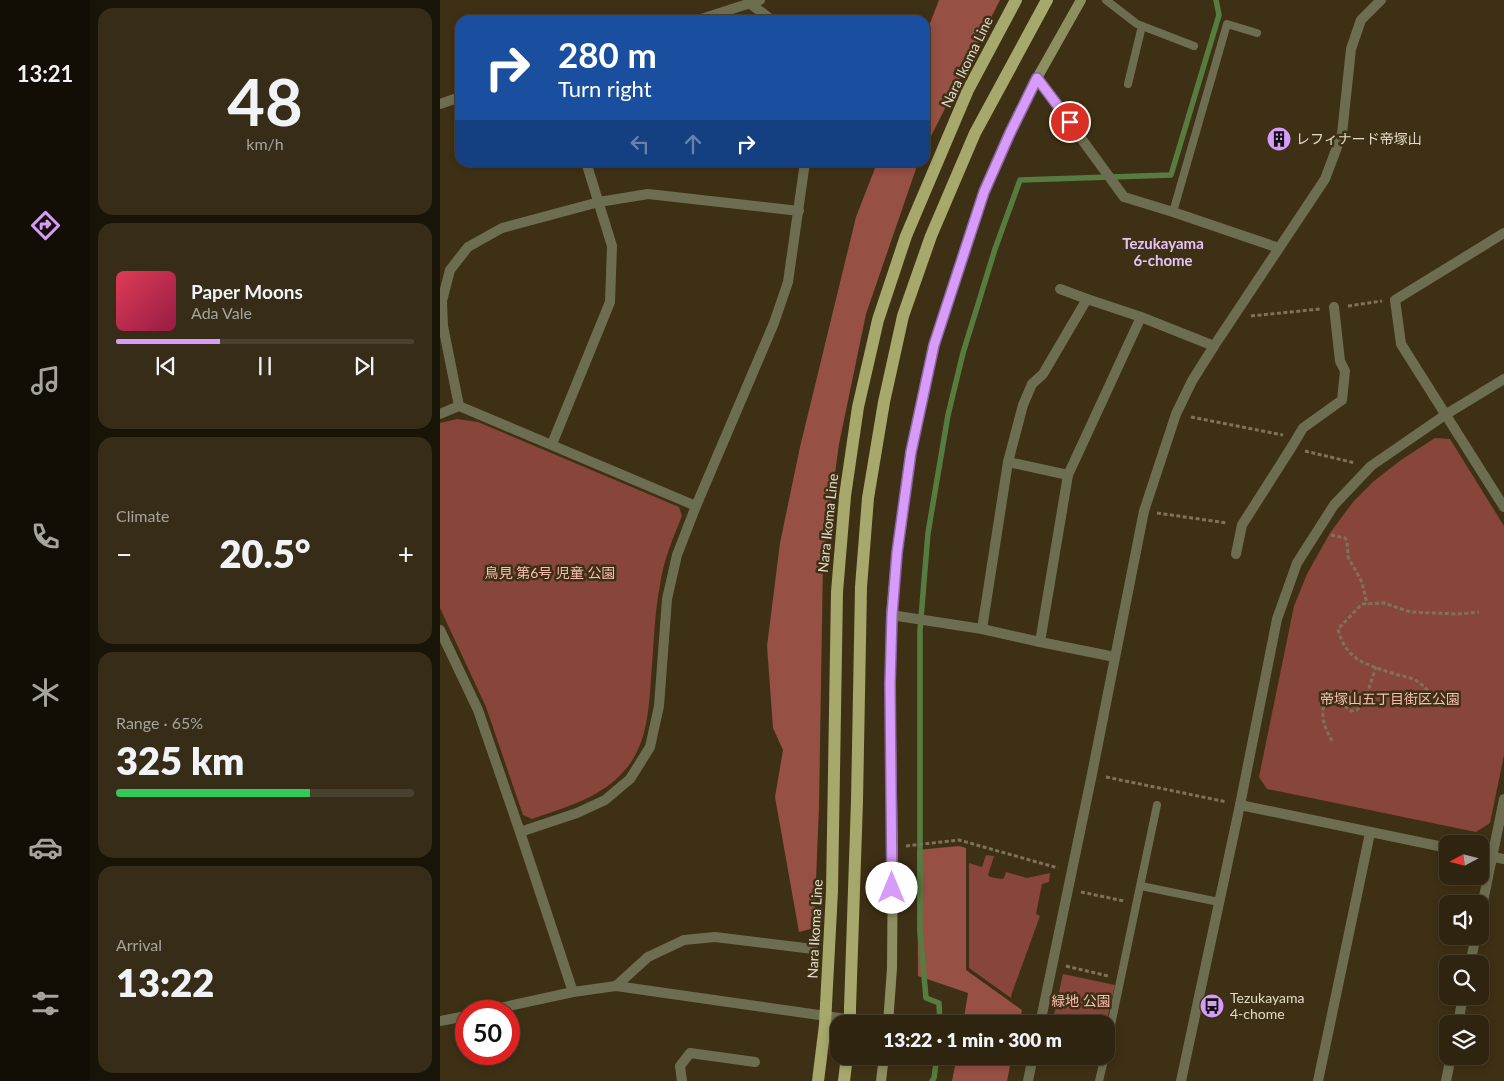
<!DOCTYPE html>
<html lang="en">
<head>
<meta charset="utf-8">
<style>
  body { margin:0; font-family:Lato,"Noto Sans JP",sans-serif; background:#362c18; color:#f1f3f6; height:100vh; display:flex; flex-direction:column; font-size:19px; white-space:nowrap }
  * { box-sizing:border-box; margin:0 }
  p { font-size:16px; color:#a7a49e }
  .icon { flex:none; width:28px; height:28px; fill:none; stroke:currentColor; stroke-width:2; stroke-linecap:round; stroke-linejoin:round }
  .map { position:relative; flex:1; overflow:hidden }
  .panel { display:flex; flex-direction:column; gap:8px; padding:8px; background:#191408; width:350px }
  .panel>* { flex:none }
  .hud { position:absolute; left:15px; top:15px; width:475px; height:152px; border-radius:15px; box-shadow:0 2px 8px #0003,0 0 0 1px #49412f; background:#1a4fa0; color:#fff; overflow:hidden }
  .needle { width:32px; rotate:263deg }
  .fabs { position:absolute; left:999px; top:835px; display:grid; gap:10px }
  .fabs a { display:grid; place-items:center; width:50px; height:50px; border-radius:10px; background:#2e240f; box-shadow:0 2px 8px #0003,0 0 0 1px #49412f; font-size:25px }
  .speed { position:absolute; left:15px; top:1000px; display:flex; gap:10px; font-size:25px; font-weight:700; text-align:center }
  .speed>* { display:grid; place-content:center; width:65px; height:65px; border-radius:50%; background:#2e240f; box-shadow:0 2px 8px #0003,0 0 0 1px #49412f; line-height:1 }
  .speed .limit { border:8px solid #d22; background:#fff; color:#111 }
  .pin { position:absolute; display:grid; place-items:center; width:42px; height:42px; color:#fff; margin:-21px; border:2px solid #fff; border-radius:50%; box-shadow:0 1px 5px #0007 }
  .me { position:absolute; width:55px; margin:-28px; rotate:0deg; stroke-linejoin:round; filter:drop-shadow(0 0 4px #0008) }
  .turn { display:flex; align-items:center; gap:18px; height:105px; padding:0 20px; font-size:22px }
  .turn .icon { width:65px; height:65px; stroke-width:2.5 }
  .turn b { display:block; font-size:35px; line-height:42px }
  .lanes { display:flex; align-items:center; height:48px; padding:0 20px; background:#0003; justify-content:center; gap:25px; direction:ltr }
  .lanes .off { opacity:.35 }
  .big { font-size:38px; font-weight:800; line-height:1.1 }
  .panel .card { flex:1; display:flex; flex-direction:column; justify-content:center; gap:8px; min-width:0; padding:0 18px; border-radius:15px; background:#362c18 }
  .panel .dial { align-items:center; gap:0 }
  .dial b { font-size:65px; line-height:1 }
  .song { display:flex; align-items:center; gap:15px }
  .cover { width:60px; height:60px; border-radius:8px; background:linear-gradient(135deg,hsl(350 70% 55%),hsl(340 70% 35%)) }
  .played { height:5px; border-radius:2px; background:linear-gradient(90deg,#d79bf9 35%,#49412f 35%) }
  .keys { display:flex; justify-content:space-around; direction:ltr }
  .heat { display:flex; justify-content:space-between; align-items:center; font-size:28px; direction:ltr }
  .charge { height:8px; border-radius:4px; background:linear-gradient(90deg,#34c759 65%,#49412f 0) }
  .trip { position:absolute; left:390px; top:1015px; width:285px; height:50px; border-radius:15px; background:#2e240f; box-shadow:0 2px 8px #0003,0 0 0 1px #49412f; font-weight:800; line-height:50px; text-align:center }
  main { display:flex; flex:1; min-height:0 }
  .tab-bar { display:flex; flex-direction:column; width:90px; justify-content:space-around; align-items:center; background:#120e06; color:#a7a49e }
  .tab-bar .icon { width:35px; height:35px }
  .tab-bar .selected { color:#d79bf9 }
  .tab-bar b { font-size:22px; color:#f1f3f6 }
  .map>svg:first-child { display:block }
</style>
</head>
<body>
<main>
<nav class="tab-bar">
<b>13:21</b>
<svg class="icon selected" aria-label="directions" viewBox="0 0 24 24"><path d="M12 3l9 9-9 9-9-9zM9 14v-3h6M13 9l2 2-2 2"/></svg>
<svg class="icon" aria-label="music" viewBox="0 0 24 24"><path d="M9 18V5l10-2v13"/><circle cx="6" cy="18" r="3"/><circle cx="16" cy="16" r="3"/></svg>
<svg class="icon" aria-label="phone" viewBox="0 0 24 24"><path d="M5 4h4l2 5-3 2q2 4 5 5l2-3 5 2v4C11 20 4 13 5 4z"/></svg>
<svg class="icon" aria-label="climate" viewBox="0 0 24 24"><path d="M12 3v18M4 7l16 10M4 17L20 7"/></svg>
<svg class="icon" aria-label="car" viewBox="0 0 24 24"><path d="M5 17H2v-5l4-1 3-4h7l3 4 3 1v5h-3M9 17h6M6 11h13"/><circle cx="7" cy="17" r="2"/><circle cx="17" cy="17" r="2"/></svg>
<svg class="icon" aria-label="filters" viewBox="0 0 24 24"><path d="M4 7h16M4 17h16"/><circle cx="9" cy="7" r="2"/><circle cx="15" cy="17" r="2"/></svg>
</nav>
<section class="panel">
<div class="card dial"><b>48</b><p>km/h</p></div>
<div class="card">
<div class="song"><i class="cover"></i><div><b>Paper Moons</b><p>Ada Vale</p></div></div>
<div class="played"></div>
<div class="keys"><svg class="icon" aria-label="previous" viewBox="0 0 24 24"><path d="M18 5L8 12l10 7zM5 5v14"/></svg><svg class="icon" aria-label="pause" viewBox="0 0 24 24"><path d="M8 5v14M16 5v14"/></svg><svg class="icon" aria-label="next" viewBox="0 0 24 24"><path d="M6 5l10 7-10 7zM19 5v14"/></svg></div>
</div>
<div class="card"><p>Climate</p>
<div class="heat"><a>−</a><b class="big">20.5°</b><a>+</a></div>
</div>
<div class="card"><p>Range · 65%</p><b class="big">325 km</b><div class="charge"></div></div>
<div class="card"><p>Arrival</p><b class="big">13:22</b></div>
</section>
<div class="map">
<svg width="1064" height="1081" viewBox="0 0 1064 1081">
  <rect width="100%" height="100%" fill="#3e3014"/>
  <g fill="#88453a">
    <path d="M17,419L38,422L239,507L242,516C233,538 223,561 220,585C215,611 214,638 212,665C209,700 210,742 185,770C161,798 126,807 92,819L83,815L46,707L0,608V423Z"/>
    <path d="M995,438L1010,439L1064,526V755L1050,823L1036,832L827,789L819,777L854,606L867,574L890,533L913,502L934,481L961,460Z"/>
    <path d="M546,855L554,856L548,875L550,877L561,879L564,878L566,872L587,878L610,873L609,882L602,884L596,914L600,916L572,993L571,998L529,968V863L542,867Z"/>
    <path d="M623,974L675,985L666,1024H612Z"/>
  </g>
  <g fill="#965044">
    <path d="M499,0H560L485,148V36Z"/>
    <path d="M437,163H478L426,314L399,444L383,561L379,807L374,928L359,932L335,797L343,750L333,728L327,646L340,543L360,447L416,217Z"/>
    <path d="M519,846L526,848V970L582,1010L579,1024H523L528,993L478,976L477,850Z"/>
    <path d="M517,1056H572L567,1081H512Z"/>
  </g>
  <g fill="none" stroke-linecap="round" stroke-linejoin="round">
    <g stroke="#577c40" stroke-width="5.5">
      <path d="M500,1024L499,1003L486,998L480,931V630L488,533L508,415L523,353L555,249L580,180L731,175L779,15L776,0"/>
      <path d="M492,1081L494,1078L497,1056"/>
    </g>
    <g stroke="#7e725b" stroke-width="3" stroke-dasharray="4 2.5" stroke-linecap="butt">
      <path d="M908,306L942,301"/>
      <path d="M811,316L880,309"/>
      <path d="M751,417L843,435"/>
      <path d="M865,451L915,463"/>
      <path d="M717,513L787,523"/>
      <path d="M891,535L905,538L907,541L908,557L922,582L927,604"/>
      <path d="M1000,706C993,697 986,687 977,681C972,678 964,676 958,675C929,665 906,662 898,629L922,604L944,603L970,612L1018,614L1039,612"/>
      <path d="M892,741C884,725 880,719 885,700C896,696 902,704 911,711L917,710L924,703L936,667"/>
      <path d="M666,777L787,802"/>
      <path d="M466,846L519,840L618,868"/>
      <path d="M641,892L684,901"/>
      <path d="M626,966L668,976"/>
    </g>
    <g stroke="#6d6e51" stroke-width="8">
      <path d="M666,0L697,24L754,46"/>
      <path d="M688,84L702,26"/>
      <path d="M733,212L787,24L817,33"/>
      <path d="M701,886L779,902"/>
      <path d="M666,1049L717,805"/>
      <path d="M659,1081L665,1056"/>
    </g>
    <g stroke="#6d6e51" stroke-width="10">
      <path d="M620,289L647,299"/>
      <path d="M568,462L628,475"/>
      <path d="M796,554L802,525L851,448L863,428L902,400L905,371L900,361L894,307"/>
      <path d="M542,629L568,462L583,405L592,384L603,374L647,299L701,317L774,346"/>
      <path d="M600,642L628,475L701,317"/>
    </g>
    <g stroke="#6d6e51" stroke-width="10">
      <path d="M308,0L309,3L328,17L329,20"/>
      <path d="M258,20L320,0"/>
      <path d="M597,78L684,197L733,212L839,248"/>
      <path d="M0,104L20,97"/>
      <path d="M1064,233L955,300L961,344L1064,507"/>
      <path d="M0,414L19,406"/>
      <path d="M112,444L170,302L172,246L146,162"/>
      <path d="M256,506L19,406L3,326L2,301L10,270L28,247L62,228L159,202L208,194L359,211"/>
      <path d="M451,615L542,629L600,642L675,657"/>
      <path d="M0,630L38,710L80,832L133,992"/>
      <path d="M800,805L837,619L857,563L894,505L931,466L1005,415L1064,379"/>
      <path d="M80,832L137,813L165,800L190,779L210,747L219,706L227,599L237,555L256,506L334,323L348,282L365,162"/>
      <path d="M1040,916L1064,799"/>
      <path d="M1030,964L1036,936"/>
      <path d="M176,986L208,957L244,940L275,937L373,949"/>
      <path d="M46,1011L133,992L176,986L442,1024"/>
      <path d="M0,1021L26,1016"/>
      <path d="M600,1024L652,774L704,511L736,414L752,381L774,346L885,179L902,134L911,49L921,20L941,0"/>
      <path d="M1018,1024L1023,996"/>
      <path d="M242,1081L240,1066L250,1053L315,1062"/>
      <path d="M588,1081L593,1056"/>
      <path d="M878,1081L930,833"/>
      <path d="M1006,1081L1011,1056"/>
    </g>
    <g stroke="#6d6e51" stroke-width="10">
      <path d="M1040,854L1064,859"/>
      <path d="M741,1081L800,805L1008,848"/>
    </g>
    <g stroke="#8e8f60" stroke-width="10">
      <path d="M448,1024L452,968L453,848L450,684L451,615L457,553L471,451L494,345L544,192L570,133L597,78L641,0"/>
      <path d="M441,1081L444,1056"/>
    </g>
    <g stroke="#a7a86b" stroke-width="12">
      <path d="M386,1005L392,891L397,592L405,496L418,407L438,320L466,236L528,90L576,0"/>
      <path d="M410,1008L417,801L421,587L428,498L444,402L463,316L491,236L535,133L607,0"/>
      <path d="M378,1081L385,1025"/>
      <path d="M404,1081L407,1056"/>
    </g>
    <g stroke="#a7a86b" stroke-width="12">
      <path d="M410,1024V1008"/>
      <path d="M385,1025L386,1005"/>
    </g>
  </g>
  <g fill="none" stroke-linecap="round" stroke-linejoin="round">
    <defs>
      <path id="route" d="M452,888L450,684L452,615L457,553L471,452L494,345L544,192L570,133L597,78L630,122"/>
    </defs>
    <use href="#route" stroke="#8c65a2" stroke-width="12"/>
    <use href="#route" stroke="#d79bf9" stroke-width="9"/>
  </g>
  <defs>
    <symbol id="building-disc" viewBox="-11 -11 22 22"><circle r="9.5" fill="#d79bf9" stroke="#3e3014"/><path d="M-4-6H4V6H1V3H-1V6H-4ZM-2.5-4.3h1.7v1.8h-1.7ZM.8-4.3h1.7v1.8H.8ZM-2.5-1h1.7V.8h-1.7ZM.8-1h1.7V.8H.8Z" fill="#111"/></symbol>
    <symbol id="bus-disc" viewBox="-11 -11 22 22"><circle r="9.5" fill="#d79bf9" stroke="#3e3014"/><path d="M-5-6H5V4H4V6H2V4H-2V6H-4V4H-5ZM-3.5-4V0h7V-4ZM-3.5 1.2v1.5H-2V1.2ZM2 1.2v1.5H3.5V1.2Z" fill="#111"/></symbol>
  </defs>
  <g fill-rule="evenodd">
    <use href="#building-disc" x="825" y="125" width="28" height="28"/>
    <use href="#bus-disc" x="758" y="992" width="28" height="28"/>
  </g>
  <g text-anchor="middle" stroke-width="5" stroke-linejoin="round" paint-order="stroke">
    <g font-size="14" fill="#e2daca" stroke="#3e3014">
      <text transform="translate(527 62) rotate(-64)" y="5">Nara Ikoma Line</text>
      <text transform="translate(388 523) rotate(-84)" y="5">Nara Ikoma Line</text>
      <text transform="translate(375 929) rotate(-87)" y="5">Nara Ikoma Line</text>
    </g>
    <g font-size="14" fill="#e2daca" stroke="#3e3014" text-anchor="start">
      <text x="856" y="144">レフィナード帝塚山</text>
      <text x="790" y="1003">Tezukayama<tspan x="790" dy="16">4-chome</tspan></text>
    </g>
    <g font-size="14" fill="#fcbdb1" stroke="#3e3014">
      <text x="110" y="578">鳥見 第6号 児童 公園</text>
      <text x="950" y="704">帝塚山五丁目街区公園</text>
      <text x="641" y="1006">緑地 公園</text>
    </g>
    <g font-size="15" font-weight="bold" fill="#e5c3f8" stroke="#3e3014">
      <text x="723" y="249">Tezukayama<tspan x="723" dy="17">6-chome</tspan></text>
    </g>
  </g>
</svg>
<div class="fabs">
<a><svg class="needle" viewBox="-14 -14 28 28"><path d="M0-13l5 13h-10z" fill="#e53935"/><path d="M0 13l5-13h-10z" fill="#a7a49e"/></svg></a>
<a><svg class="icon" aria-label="sound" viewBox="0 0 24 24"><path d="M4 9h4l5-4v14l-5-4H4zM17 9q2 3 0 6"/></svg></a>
<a><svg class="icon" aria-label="search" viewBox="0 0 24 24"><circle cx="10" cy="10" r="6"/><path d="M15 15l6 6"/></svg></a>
<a><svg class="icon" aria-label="layers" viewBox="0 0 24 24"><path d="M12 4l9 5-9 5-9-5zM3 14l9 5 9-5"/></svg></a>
</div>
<div class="speed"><div class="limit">50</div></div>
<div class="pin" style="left:630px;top:122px;background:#d93025"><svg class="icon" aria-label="arrive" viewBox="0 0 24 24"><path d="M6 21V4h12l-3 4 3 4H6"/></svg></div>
<svg class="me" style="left:452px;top:888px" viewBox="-20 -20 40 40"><circle r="19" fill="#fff"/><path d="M0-13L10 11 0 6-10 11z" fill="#d79bf9"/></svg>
<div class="trip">13:22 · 1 min · 300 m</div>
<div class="hud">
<div class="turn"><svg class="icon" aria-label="right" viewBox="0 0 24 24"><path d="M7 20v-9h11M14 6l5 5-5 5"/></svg><div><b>280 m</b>Turn right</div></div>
<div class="lanes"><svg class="icon off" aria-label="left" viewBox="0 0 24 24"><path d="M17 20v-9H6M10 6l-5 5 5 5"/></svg><svg class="icon off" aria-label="ahead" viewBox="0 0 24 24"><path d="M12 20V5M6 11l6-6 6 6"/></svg><svg class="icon" aria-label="right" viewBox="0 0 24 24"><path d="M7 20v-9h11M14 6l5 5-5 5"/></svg></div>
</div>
</div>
</main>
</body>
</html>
